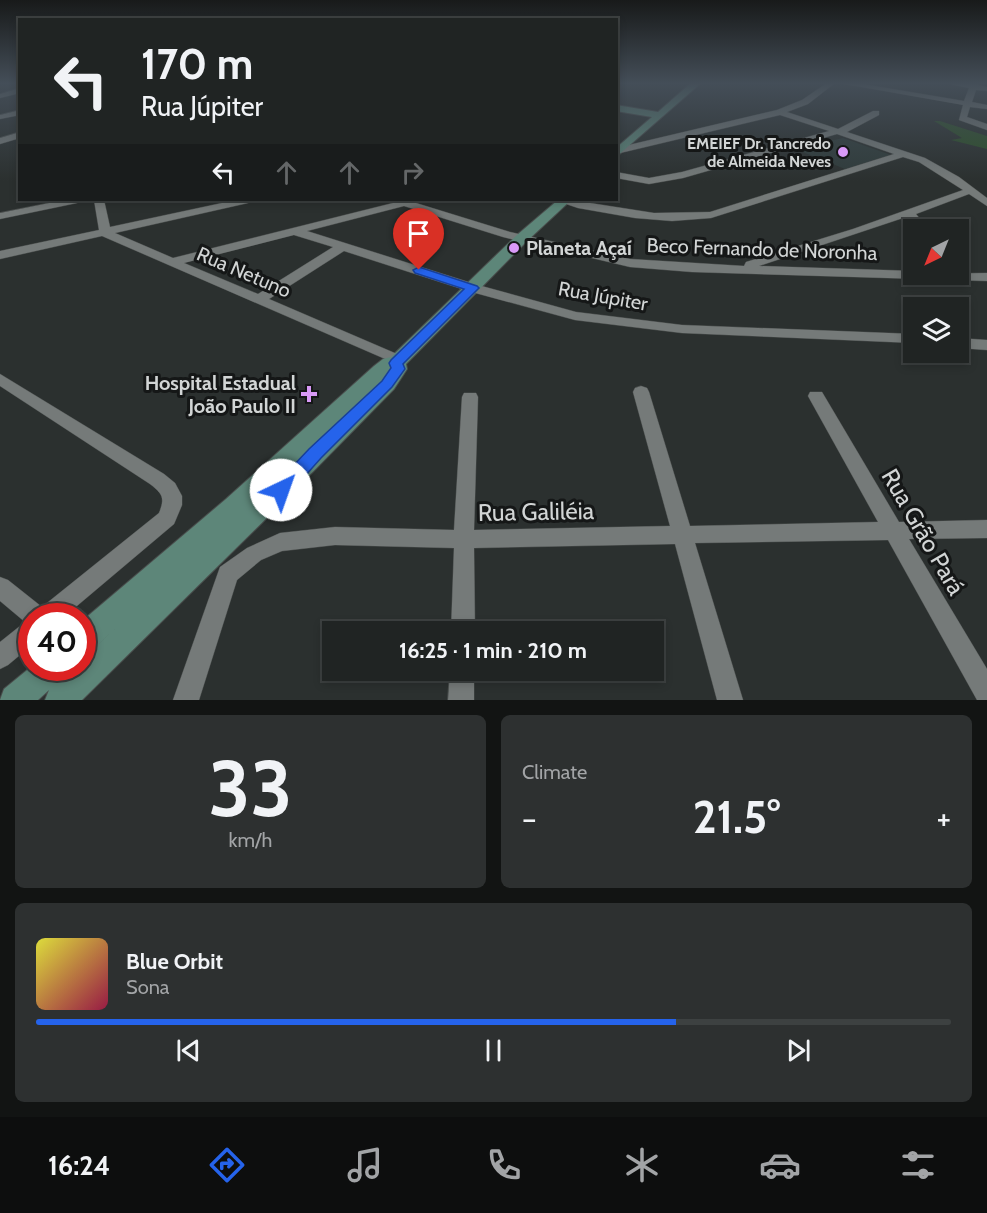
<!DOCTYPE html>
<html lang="en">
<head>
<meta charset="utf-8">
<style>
  body { margin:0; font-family:Cabin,sans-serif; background:#2d3030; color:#f1f3f6; height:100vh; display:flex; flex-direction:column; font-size:22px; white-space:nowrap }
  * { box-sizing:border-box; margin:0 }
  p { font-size:20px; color:#a2a4a6 }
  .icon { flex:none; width:33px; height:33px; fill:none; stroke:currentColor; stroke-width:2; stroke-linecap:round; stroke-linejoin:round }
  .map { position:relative; height:700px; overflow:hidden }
  .sheet { display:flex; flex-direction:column; gap:15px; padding:15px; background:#121413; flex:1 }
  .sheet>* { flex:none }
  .top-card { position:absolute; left:18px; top:18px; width:600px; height:183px; border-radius:0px; box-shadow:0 3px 9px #0003,0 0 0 2px #3d4141; background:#202423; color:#f1f3f6; overflow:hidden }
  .needle { width:39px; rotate:223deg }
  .tools { position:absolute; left:903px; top:219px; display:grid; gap:12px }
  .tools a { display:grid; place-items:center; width:66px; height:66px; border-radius:0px; background:#202423; box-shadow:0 3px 9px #0003,0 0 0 2px #3d4141; font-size:30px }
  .speed { position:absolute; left:18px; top:603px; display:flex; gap:12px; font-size:30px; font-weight:700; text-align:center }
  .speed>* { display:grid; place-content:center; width:78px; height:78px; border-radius:50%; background:#202423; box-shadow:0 3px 9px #0003,0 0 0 2px #3d4141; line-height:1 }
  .speed .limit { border:9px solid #d22; background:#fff; color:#111 }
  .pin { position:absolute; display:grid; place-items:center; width:51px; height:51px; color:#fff; margin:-62px -26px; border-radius:50% 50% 50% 0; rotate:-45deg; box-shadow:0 0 6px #0007 }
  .pin .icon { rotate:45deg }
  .me { position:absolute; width:66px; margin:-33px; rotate:42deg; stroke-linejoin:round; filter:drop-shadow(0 0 4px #0008) }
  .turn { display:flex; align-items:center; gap:21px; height:126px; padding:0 24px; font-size:27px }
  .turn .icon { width:78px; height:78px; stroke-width:2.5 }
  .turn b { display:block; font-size:42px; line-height:51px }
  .lanes { display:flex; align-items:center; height:57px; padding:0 24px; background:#0003; justify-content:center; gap:30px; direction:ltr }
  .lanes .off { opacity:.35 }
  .big { font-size:45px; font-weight:800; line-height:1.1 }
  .sheet .widget { flex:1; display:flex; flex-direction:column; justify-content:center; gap:9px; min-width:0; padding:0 21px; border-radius:9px; background:#2d3030 }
  .sheet .dial { align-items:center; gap:0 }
  .dial b { font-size:78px; line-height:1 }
  .song { display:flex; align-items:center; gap:18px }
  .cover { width:72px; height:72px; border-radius:9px; background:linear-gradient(135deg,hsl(60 70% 55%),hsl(340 70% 35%)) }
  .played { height:6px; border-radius:3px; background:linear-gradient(90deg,#2563eb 70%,#3d4141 70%) }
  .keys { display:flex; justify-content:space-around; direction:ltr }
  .heat { display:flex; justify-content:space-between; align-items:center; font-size:33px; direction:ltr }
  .sheet .tiles { flex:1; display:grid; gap:15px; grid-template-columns:1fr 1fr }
  .widget:last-child { grid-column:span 2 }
  .trip { position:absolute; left:322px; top:621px; width:342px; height:60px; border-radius:0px; background:#202423; box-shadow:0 3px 9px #0003,0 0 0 2px #3d4141; font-weight:800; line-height:60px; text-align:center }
  .tabs { display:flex; height:96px; justify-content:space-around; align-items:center; background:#0d0e0e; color:#a2a4a6 }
  .tabs .icon { width:42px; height:42px }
  .tabs .active { color:#2563eb }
  .tabs b { font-size:27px; color:#f1f3f6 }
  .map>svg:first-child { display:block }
</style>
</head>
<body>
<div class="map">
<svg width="987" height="700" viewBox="0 0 987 700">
  <rect width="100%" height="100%" fill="#2b302f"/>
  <path fill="#2f3b3a" d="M843,138L891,155L845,169L795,149Z"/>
  <path fill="#2d4f29" d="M934,121H940L987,136V149L951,140L962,138Z"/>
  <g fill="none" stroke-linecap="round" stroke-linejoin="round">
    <defs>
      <g id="street">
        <path d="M827,83H835L808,104L787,112L838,129L873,111H879V115L847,132L925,158L959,177L987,198V206L969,194L916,214L929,230H917L906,217L759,266L914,271V274L987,273V281L692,272L630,267L503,237L404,206L307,231L478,285L576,312L682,325L914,334V343L682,333L575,320L468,291L344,251L269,299L404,357L407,360L399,365L102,236L0,259V251L99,230L94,200H104L110,227L236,200H253L248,203L115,233L173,258L397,202L396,200H417L416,203L510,232L630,259L744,266L746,262L853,229L963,190L919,162L903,157L711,218L672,221L635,218L578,208L554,200H571L654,213L710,212L894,154L837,134L683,178L649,184L616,178V172L649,178L682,172L829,131L780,115L616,154V148L777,110L802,100ZM294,235L333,247L258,294L184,263Z"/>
        <path d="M839,83H857L964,101L969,88L945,83H979L978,85L987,87V91L976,90L972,102L987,105V109L970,107L967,117L987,124V130L959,120L963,105Z"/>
        <path d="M20,88V93L0,98V94Z"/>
        <path d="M20,110V115L0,119V115Z"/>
        <path d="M20,132V138L0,144V138Z"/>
        <path d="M64,200H82L77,203L0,219V213Z"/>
        <path d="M958,338L987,340V350L958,348Z"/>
        <path d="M0,374L164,474L175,483L182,496V505L174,524L65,616H32V645L8,665L0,669V642L25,622L0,601V577L8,580L42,607L159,513C165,498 163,494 150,484L0,386Z"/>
        <path d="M641,386L647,388L649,392L690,526L878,522L808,396L810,392H822L899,522L987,520V538L909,539L987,669V700H977L888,540L695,543L743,700H717L675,544L474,548L475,632H451L454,548L335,545L282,551L261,560L237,580L199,700H173L220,567L247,548L280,533L335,527L454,530L462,397L464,393H476L478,397L474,530L670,526L633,392L635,388Z"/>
        <path d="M450,670H474V700H448Z"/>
      </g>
      <g id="secondary">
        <path d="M691,83H701L616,157V148L652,117L616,111V105L658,112Z"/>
        <path d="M558,200H571L527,241L406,364L407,369L394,389L289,496L82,700H45L49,690L38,700H0L4,689L32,666L66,668L63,677L73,668H82V659L126,619L92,650L82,654V621L226,499L374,366L383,359L391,357L517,235Z"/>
      </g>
    </defs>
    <use href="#street" stroke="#494d4c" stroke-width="1"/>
    <use href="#secondary" stroke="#494d4c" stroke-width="2"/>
    <use href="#street" fill="#757a79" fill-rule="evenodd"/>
    <use href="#secondary" fill="#5d8679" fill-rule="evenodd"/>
  </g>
  <linearGradient id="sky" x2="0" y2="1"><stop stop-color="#181a1a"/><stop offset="0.46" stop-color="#444e58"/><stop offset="1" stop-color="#444e58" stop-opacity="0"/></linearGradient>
  <rect width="987" height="181" fill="url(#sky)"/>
  <path fill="#2563eb" stroke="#184099" stroke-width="1.5" d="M419,267L477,286L479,288L403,364L405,369L392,387L321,458L288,495L281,497L275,495L273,490L275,485L309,449L382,381L391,368L389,363L391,360L464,289L415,273L413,270Z"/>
  <g fill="#d99af7" stroke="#151717" stroke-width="2">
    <circle cx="843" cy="152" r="6"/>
    <circle cx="514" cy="248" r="6"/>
    <path d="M306 385h6v6h6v6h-6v6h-6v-6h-6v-6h6z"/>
  </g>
  <g text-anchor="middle" stroke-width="6" stroke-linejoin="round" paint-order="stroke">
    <g font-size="16" font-weight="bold" fill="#d2d5d5" stroke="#151717" text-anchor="end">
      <text x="831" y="149">EMEIEF Dr. Tancredo<tspan x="831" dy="18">de Almeida Neves</tspan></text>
    </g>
    <g font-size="20" font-weight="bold" fill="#d2d5d5" stroke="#151717" text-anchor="start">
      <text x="526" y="255">Planeta Açaí</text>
      <text x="296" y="390" text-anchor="end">Hospital Estadual<tspan x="296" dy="23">João Paulo II</tspan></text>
    </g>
    <g font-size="20" fill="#d2d5d5" stroke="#151717">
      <text transform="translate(762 249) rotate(2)" y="7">Beco Fernando de Noronha</text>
      <text transform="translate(244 272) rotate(23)" y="7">Rua Netuno</text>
      <text transform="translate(603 296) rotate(10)" y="7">Rua Júpiter</text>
    </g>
    <g font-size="24" fill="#d2d5d5" stroke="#151717">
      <text transform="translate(536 512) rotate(-1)" y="8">Rua Galiléia</text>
      <text transform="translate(923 532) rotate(60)" y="8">Rua Grão Pará</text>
    </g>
  </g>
</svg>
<div class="tools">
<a><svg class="needle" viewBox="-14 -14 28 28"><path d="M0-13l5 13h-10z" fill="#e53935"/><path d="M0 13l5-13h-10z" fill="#a2a4a6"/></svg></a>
<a><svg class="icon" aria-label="layers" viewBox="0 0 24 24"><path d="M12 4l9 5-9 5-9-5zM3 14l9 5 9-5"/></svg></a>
</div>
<div class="speed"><div class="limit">40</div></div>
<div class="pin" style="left:419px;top:270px;background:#d93025"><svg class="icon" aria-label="arrive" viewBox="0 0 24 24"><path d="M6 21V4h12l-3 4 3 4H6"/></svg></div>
<svg class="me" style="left:281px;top:490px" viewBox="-20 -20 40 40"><circle r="19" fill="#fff"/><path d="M0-13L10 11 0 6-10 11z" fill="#2563eb"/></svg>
<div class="trip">16:25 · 1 min · 210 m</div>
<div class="top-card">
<div class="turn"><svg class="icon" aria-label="left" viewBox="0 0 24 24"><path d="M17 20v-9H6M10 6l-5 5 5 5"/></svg><div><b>170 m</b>Rua Júpiter</div></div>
<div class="lanes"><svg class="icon" aria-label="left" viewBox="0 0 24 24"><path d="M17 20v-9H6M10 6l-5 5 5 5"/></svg><svg class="icon off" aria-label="ahead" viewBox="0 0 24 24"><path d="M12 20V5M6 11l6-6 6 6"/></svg><svg class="icon off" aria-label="ahead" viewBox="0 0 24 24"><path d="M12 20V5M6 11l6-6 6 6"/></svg><svg class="icon off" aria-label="right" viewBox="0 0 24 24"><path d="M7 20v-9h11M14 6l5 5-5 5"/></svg></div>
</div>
</div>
<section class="sheet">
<div class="tiles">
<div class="widget dial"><b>33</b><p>km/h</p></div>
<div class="widget"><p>Climate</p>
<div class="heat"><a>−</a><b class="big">21.5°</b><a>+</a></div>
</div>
<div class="widget">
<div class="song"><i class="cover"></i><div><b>Blue Orbit</b><p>Sona</p></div></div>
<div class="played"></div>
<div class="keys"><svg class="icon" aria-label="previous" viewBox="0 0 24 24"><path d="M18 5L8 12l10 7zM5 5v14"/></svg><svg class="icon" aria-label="pause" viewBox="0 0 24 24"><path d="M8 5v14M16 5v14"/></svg><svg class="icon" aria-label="next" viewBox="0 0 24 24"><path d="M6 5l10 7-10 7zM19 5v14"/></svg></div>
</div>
</div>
</section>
<nav class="tabs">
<b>16:24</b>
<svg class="icon active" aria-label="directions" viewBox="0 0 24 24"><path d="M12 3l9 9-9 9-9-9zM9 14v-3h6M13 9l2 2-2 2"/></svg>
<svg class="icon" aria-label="music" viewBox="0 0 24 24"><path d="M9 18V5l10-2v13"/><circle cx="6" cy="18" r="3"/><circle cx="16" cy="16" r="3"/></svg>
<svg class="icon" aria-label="phone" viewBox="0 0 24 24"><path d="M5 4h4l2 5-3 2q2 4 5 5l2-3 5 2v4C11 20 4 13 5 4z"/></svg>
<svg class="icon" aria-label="climate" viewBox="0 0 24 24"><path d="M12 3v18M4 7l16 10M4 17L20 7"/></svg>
<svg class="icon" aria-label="car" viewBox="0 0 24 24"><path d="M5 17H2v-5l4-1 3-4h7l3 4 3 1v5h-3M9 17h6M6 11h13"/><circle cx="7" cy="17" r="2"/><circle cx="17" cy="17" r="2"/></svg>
<svg class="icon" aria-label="filters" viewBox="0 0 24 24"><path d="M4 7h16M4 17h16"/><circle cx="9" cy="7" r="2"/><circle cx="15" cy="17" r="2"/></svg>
</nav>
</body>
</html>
